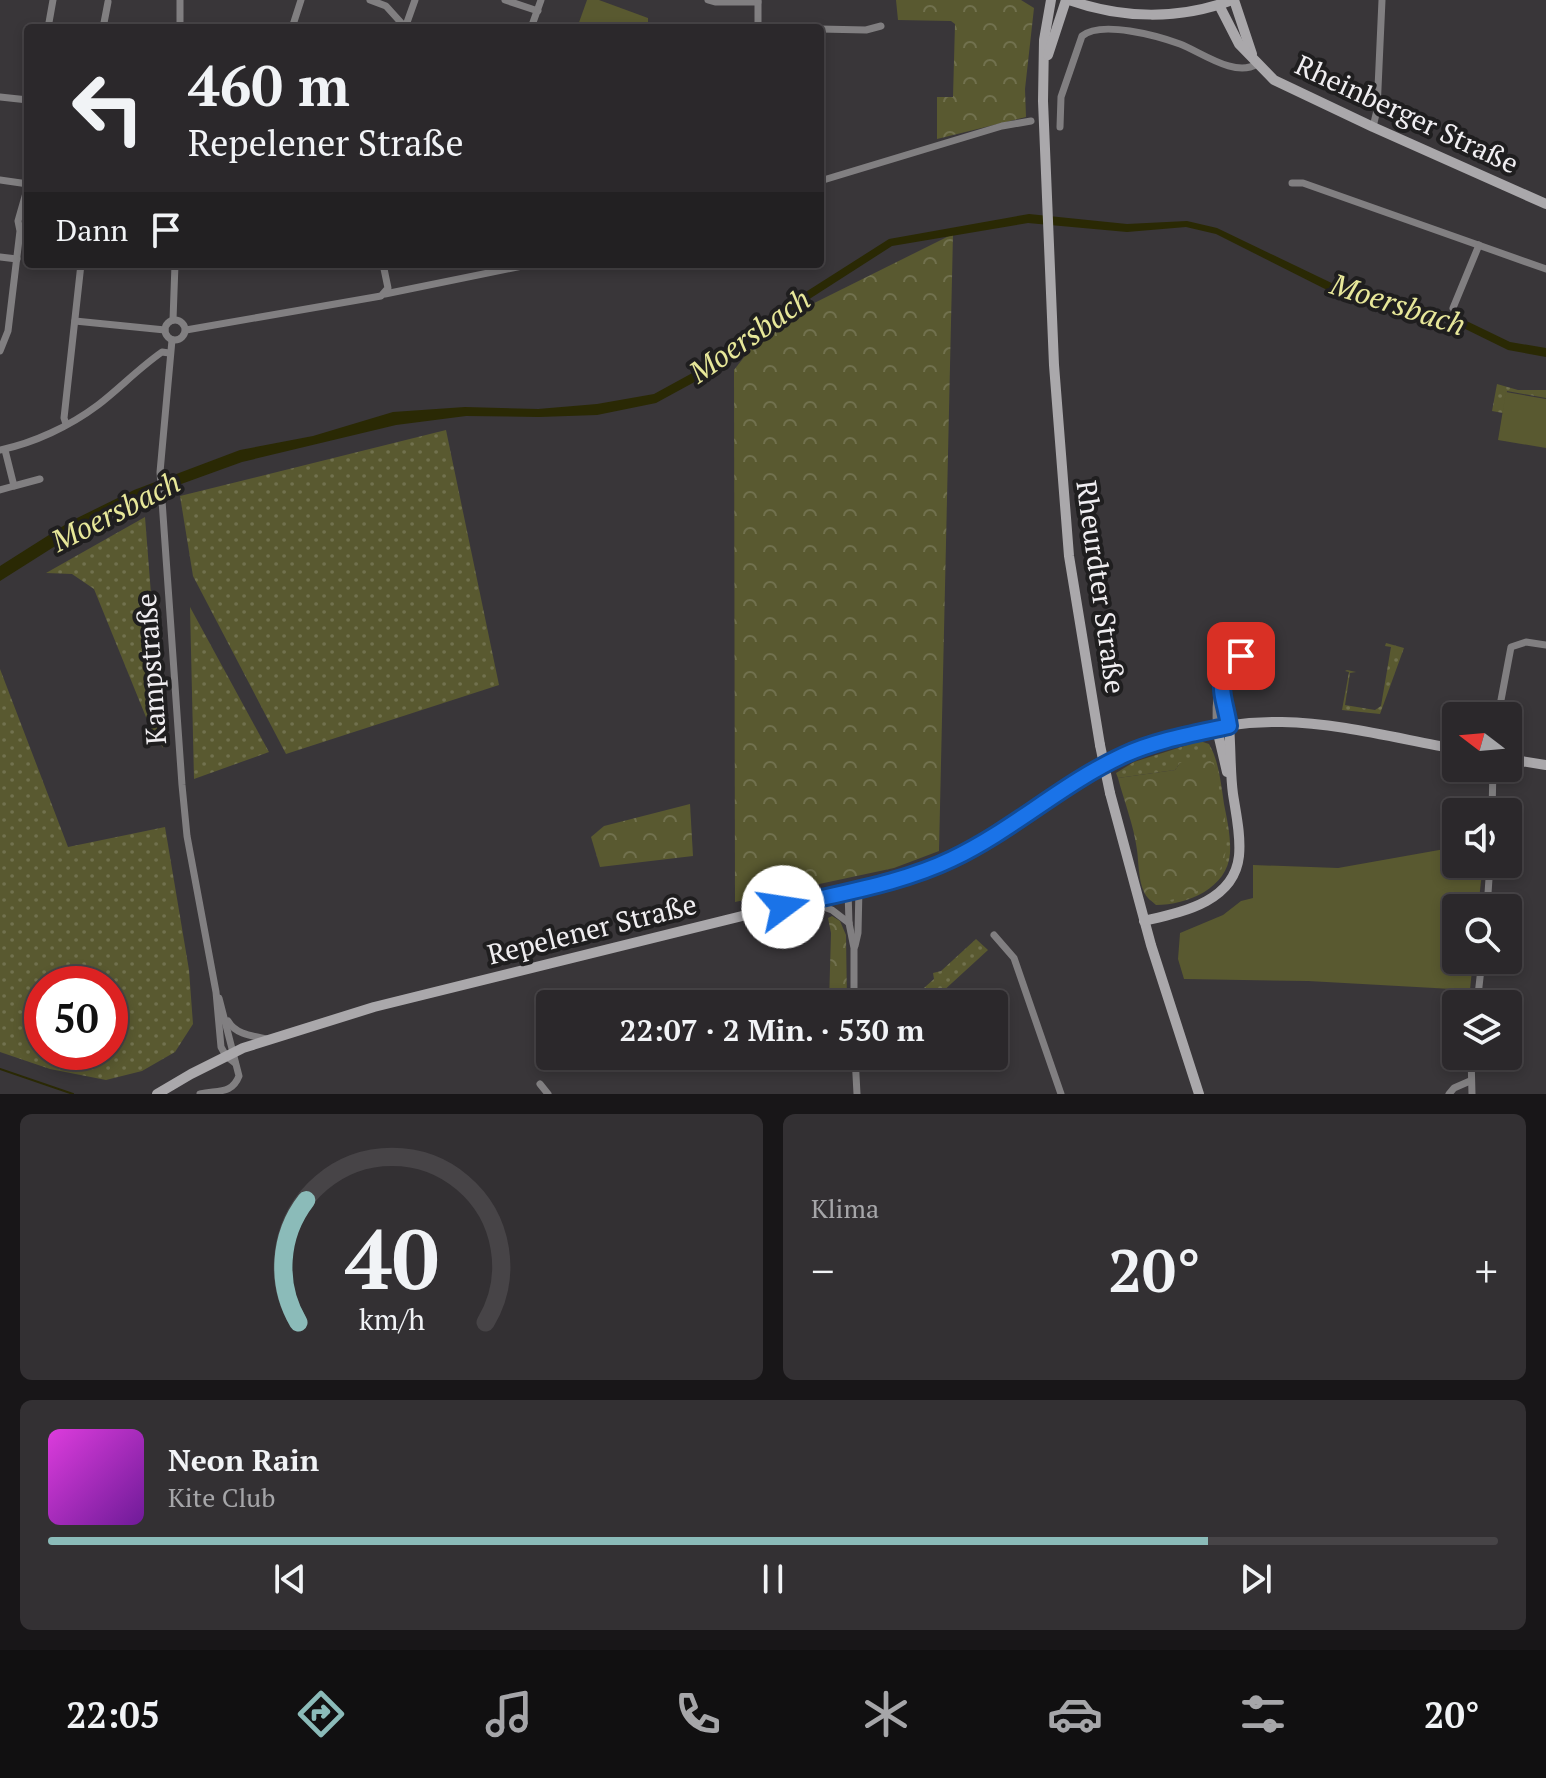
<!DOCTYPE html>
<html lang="de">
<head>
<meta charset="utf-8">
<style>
  body { margin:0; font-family:"PT Serif",serif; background:#333033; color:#f1f3f6; height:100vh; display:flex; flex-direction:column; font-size:30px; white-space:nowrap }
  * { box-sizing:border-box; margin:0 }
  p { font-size:26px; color:#a6a6a9 }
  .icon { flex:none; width:44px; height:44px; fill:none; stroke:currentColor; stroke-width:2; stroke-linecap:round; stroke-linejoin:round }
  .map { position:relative; height:1094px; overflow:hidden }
  .sheet { display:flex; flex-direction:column; gap:20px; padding:20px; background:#181618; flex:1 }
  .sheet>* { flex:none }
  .guide { position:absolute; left:24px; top:24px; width:800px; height:244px; border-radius:8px; box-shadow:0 4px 12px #0003,0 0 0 2px #474447; background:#2b282b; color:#f1f3f6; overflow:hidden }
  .needle { width:52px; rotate:286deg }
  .tools { position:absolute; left:1442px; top:702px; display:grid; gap:16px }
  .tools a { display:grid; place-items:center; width:80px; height:80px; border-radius:8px; background:#2b282b; box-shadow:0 4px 12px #0003,0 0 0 2px #474447; font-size:40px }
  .speed { position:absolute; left:24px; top:966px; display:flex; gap:16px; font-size:40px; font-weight:700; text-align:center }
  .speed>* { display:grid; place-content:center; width:104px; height:104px; border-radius:50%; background:#2b282b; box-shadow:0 4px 12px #0003,0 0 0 2px #474447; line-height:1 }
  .speed .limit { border:12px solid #d22; background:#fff; color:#111 }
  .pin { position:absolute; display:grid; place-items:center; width:68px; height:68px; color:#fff; margin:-34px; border-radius:16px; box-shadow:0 4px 12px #0006 }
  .me { position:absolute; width:88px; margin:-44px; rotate:76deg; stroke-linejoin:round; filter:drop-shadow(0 0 6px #0008) }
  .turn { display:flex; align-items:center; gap:28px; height:168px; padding:0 32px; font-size:36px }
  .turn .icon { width:104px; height:104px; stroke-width:2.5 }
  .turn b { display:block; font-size:56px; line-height:68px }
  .then { display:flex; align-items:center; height:76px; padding:0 32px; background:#0003; gap:16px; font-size:30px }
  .big { font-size:60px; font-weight:600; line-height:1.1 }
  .sheet .widget { flex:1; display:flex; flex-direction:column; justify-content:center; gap:12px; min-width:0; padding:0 28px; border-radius:12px; background:#333033 }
  .sheet .dial { align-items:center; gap:0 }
  .dial svg { height:208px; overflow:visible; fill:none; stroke:#474447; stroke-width:7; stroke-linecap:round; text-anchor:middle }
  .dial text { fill:#f1f3f6; stroke:none }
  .song { display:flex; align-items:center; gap:24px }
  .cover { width:96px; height:96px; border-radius:12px; background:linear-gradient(135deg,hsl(300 70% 55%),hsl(280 70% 35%)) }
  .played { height:8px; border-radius:4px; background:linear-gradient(90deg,#8bbbb9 80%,#474447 80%) }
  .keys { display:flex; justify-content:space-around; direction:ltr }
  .heat { display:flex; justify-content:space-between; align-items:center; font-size:44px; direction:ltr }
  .sheet .tiles { flex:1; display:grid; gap:20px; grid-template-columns:1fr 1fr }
  .widget:last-child { grid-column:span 2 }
  .trip { position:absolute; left:536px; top:990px; width:472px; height:80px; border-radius:8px; background:#2b282b; box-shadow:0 4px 12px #0003,0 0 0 2px #474447; font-weight:600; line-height:80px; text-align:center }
  .dock { display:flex; height:128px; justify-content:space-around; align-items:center; background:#111011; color:#a6a6a9 }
  .dock .icon { width:56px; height:56px }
  .dock .active { color:#8bbbb9 }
  .dock b { font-size:36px; color:#f1f3f6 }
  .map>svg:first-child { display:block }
</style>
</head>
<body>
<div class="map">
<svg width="1546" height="1094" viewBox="0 0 1546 1094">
  <defs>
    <pattern id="grass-dots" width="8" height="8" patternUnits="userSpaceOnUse" patternTransform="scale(2)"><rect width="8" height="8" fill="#595930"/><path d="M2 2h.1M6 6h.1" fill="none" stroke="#71714e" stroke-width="1.8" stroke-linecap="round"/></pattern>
    <pattern id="forest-crowns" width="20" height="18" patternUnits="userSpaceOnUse" patternTransform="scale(2)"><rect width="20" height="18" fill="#595930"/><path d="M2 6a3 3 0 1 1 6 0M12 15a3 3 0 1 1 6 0" fill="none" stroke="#71714e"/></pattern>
  </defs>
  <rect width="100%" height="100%" fill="#393639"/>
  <g fill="url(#grass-dots)" fill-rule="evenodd">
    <path d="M1497,384L1518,390H1546V398L1507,391L1503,413L1492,411Z"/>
    <path d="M446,430L499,685L286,754L193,576L180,496Z"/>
    <path d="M145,517L163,748L150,727L94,589L72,574L46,573Z"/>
    <path d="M190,607L269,752L194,779Z"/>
    <path d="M1386,643L1404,648L1380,714L1342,710L1349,672L1345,671L1347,670L1356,672L1350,673L1345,705L1375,710L1381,706L1391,647L1385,646Z"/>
    <path d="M0,669L68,847L165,827L189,970L193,1024L175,1052L142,1071L106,1080L50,1069L0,1052ZM42,984H110V1052H42Z"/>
    <path d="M1200,741L1209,744C1219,761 1221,784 1224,804C1227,819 1231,837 1230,853C1228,888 1187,905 1156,905L1148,898L1153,901L1180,763L1175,770L1118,778L1116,773L1134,762Z"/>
    <path d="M976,939L988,950L929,1004H906L934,979L933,973L941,971Z"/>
  </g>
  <g fill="url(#forest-crowns)">
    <path d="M896,0H1021L1034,8L1025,89L1026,117L937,139V97H953L955,24L951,21L898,20Z"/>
    <path d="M953,234L939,851L894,868L735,902L734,370L768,326Z"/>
    <path d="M1208,759L1214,764C1224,817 1249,880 1178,898C1169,900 1155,906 1148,898C1138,887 1139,863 1137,850C1134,826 1124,801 1118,778L1175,770L1180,763Z"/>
    <path d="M690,804L693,856L600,867L591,837L604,826Z"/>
    <path d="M832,916L840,921L846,935L847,1004H829L831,933L828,918Z"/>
  </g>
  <g fill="#595930">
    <path d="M587,0H599L648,18V28H577Z"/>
    <path d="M1506,392L1546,399V448L1498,440Z"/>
    <path d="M1456,847V864H1483L1478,908H1456V960H1473L1470,990L1308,981L1184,979L1178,959L1180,933L1223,915L1241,901L1253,898V865L1338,868Z"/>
  </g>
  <path fill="#2a2904" d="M1029,214L1127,224L1187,221L1217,228L1342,288L1450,313L1510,342L1546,348V357L1508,350L1449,321L1385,309L1339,296L1216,234L1186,227L1127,232L1028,223L892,246L772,323L711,373L656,403L597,415L539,417L466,416L396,425L242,462L137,500L79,531L0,581V566L71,521L134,490L240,450L313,436L393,412L465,407L538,409L597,404L654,394L707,365L768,316L889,239Z"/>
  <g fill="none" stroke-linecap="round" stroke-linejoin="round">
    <path stroke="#2a2904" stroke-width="2" d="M0,1069L73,1094"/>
    <g stroke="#817f81" stroke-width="7">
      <path d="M180,0V28"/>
      <path d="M370,0L386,6L405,27"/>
      <path d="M505,0L538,11"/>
      <path d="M708,0L715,2H758"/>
      <path d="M758,0V28"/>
      <path d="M48,28L53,0"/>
      <path d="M103,28L108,2"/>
      <path d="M292,28L301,0"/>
      <path d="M405,28L415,0"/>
      <path d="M531,28L541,0"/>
      <path d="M820,29L866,30L881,26"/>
      <path d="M0,97L28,100"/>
      <path d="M1060,127L1061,97L1082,36C1101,20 1158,36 1180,44C1201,52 1235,78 1257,64"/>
      <path d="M1373,127L1377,110L1382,0"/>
      <path d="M0,180L28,184"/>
      <path d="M820,181L1002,126L1031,121"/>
      <path d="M1292,183H1303L1546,269"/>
      <path d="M0,257L17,259"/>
      <path d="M385,294L532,264"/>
      <path d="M1453,308L1479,245"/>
      <circle cx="175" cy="330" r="10"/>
      <path d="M173,320L175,264"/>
      <path d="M75,321L165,330"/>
      <path d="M186,330L381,296L388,288L383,264"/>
      <path d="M172,340L160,472L182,785L187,836L216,992L221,1047L226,1056L235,1063"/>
      <path d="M0,351L8,331L20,231L18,221L28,186"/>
      <path d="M66,424L64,418L81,264"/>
      <path d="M0,450C34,443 70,426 98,405C120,388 139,368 162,352L169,353"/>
      <path d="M14,486L40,479"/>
      <path d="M0,490L14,486L5,450"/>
      <path d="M1220,688L1229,726"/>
      <path d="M1498,716L1511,647L1526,642L1546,645"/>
      <path d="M1217,729C1214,703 1217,670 1241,656"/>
      <path d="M1492,812L1493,768"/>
      <path d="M848,891L849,923L854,948V1004"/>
      <path d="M806,901L832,910L849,923"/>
      <path d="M1487,908L1490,864"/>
      <path d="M994,935L1014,958L1061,1094"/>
      <path d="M855,946L858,933L859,888"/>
      <path d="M1477,1004L1482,960"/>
      <path d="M228,1021C236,1035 253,1036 268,1039"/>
      <path d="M855,1056L857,1094"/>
      <path d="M1471,1056L1472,1094"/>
      <path d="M540,1084L548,1094"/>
      <path d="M200,1094C219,1090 232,1094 239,1076L219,998"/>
      <path d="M1449,1094L1454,1088L1470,1081"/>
    </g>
    <g stroke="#aaa8ab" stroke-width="10">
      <path d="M1051,0L1044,40L1043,101L1054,365L1069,556L1100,745"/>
      <path d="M1069,0C1122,19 1180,20 1232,0"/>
      <path d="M1234,0L1252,54"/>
      <path d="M1219,5L1239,44L1274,80L1373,127L1546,204"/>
      <path d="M1048,55L1066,0"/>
      <path d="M1217,729L1227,772"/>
      <path d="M1508,759L1546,765"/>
      <path d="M1110,793L1151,945L1199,1094"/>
      <path d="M1144,921C1182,912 1234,902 1239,856C1241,835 1236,814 1233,794C1230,772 1231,749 1229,726"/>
      <path d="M157,1094L191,1074L243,1048L374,1007L924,871C983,848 1032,809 1085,776C1143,741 1215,721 1282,722C1340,723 1399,739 1456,749"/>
    </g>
    <path stroke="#aaa8ab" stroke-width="10" d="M1100,745L1110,793"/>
  </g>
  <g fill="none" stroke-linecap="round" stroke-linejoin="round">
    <defs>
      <path id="route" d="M783,907C839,893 900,884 952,859C1013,830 1063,783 1124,755C1157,740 1193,734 1229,726C1225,697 1210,675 1241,656"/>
    </defs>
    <use href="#route" stroke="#114b97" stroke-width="20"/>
    <use href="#route" stroke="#1a73e8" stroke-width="14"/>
  </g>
  <g text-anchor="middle" stroke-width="8" stroke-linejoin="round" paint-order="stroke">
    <g font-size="28" fill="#f0eef1" stroke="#1f1e1f">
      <text transform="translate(1407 114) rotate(25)" y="10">Rheinberger Straße</text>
      <text transform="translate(1101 587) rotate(82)" y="10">Rheurdter Straße</text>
      <text transform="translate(151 669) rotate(-94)" y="10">Kampstraße</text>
      <text transform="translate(592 929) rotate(-14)" y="10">Repelener Straße</text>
    </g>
    <g font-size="30" font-style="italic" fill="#e7e799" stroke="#1f1e1f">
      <text transform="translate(1398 305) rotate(18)" y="10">Moersbach</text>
      <text transform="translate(750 336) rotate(-35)" y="10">Moersbach</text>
      <text transform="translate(116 512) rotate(-27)" y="10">Moersbach</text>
    </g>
  </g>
</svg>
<div class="tools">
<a><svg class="needle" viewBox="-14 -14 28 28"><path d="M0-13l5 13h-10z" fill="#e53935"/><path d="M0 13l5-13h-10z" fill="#a6a6a9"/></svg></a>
<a><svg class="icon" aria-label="sound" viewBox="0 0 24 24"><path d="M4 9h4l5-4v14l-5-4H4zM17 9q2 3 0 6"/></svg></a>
<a><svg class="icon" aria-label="search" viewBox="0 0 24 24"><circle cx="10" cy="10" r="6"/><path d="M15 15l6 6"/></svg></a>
<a><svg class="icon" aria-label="layers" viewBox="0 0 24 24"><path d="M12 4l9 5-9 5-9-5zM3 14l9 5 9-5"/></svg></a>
</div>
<div class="speed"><div class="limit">50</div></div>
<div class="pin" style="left:1241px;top:656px;background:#d93025"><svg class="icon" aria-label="arrive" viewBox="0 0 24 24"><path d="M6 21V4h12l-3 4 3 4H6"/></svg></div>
<svg class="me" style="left:783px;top:907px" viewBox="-20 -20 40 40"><circle r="19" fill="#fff"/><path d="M0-13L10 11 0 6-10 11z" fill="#1a73e8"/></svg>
<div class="trip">22:07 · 2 Min. · 530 m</div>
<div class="guide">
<div class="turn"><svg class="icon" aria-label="left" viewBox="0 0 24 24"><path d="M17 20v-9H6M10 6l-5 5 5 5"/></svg><div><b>460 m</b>Repelener Straße</div></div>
<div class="then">Dann<svg class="icon" aria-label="arrive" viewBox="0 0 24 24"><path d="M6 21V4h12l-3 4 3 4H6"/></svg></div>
</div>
</div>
<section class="sheet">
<div class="tiles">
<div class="widget dial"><svg viewBox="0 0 100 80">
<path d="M14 69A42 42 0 1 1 86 69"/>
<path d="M14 69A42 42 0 0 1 17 22" stroke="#8bbbb9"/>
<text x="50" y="56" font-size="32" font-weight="700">40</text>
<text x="50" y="72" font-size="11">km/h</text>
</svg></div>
<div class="widget"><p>Klima</p>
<div class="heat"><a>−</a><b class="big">20°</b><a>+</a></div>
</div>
<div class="widget">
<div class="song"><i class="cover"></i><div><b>Neon Rain</b><p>Kite Club</p></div></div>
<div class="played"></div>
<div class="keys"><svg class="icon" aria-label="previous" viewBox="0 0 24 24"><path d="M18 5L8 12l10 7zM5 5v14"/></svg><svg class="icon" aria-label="pause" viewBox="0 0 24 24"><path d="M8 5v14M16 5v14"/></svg><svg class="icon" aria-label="next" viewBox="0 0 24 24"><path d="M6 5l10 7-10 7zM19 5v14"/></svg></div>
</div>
</div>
</section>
<nav class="dock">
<b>22:05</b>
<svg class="icon active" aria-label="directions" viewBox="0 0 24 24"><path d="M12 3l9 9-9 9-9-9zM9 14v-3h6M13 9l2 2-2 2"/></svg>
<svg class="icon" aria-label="music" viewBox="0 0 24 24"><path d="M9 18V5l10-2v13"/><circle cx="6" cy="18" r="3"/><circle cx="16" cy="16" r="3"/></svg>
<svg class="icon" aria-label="phone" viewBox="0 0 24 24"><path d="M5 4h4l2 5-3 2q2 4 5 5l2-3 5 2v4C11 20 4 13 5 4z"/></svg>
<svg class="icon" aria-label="climate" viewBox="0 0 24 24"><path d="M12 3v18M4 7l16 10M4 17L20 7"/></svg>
<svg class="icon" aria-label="car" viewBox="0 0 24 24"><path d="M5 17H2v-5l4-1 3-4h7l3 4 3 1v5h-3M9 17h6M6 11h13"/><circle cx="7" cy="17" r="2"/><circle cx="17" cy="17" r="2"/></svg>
<svg class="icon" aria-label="filters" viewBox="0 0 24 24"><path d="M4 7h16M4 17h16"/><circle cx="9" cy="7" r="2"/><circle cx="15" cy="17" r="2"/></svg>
<b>20°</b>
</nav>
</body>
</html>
